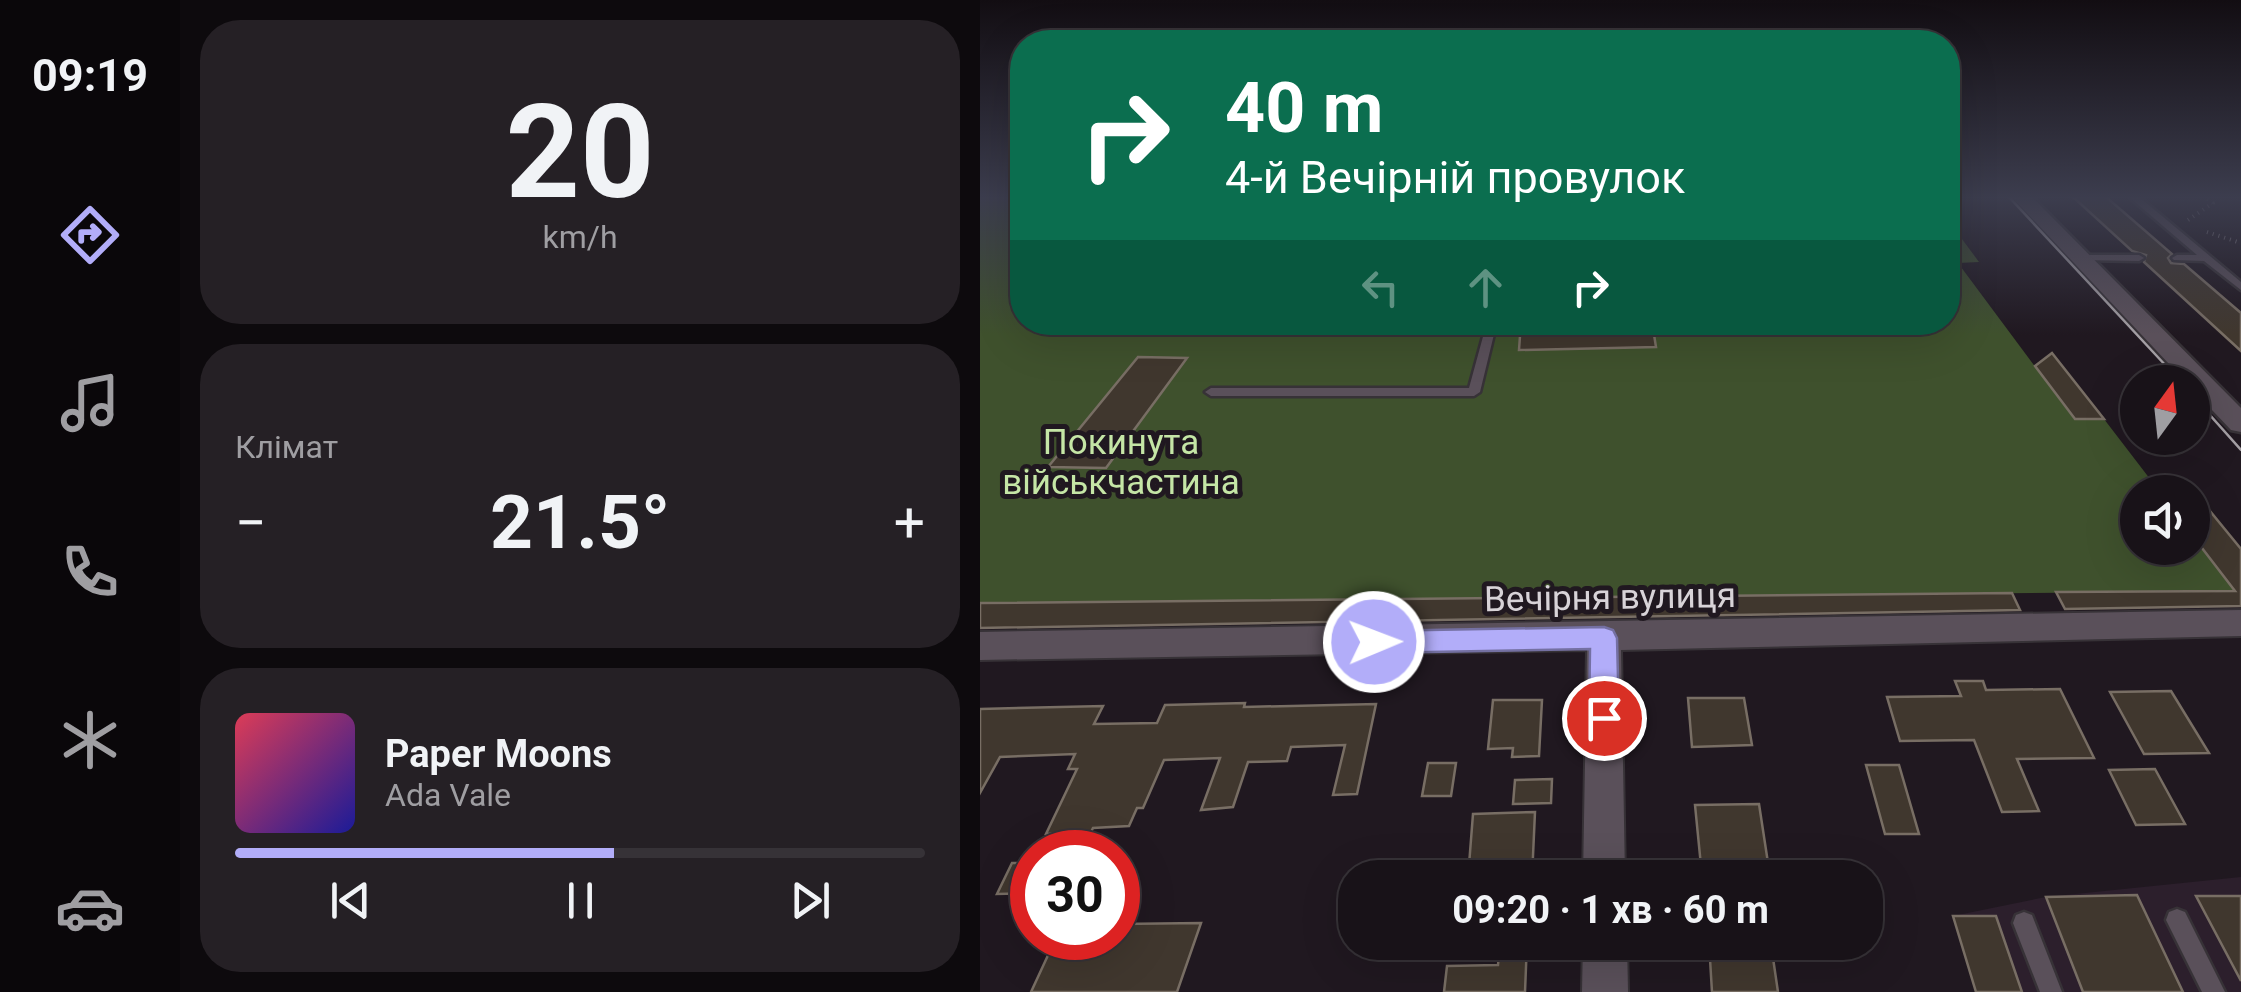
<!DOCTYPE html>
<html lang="uk">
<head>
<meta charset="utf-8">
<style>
  body { margin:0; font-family:Roboto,sans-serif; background:#252025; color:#f1f3f6; height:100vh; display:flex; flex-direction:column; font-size:38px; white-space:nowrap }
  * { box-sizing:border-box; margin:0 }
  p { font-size:32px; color:#9f9ea2 }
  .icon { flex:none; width:55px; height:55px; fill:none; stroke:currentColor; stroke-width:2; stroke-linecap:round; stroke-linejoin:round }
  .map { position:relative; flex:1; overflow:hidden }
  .sheet { display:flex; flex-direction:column; gap:20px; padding:20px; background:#0d0a0d; width:800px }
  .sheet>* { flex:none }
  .hud { position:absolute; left:30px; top:30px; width:950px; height:305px; border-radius:40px; box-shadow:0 10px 40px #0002,0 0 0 2px #363237; background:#0b6e4f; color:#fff; overflow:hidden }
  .needle { width:65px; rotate:15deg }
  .tools { position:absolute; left:1140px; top:365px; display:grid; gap:20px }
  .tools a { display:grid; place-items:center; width:90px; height:90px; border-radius:50%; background:#181218; box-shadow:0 10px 40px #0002,0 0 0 2px #363237; font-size:50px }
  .speed { position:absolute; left:30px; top:830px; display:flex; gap:20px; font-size:50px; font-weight:700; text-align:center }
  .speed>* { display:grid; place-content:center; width:130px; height:130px; border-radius:50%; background:#181218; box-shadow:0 10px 40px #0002,0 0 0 2px #363237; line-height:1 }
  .speed .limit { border:15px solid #d22; background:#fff; color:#111 }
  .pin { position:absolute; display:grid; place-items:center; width:85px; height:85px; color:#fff; margin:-42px; border:5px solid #fff; border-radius:50%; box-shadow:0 2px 10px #0007 }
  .me { position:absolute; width:110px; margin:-55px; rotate:89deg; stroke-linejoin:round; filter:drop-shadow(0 0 8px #0008) }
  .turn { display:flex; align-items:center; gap:35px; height:210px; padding:0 50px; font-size:45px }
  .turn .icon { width:130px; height:130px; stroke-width:2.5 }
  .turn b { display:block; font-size:70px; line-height:85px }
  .lanes { display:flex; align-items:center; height:95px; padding:0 50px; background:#0003; justify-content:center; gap:50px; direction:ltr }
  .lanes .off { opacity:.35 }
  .big { font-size:75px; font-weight:700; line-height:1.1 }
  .sheet .widget { flex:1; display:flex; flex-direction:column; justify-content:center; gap:15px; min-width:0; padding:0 35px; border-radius:40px; background:#252025 }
  .sheet .dial { align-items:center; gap:0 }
  .dial b { font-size:130px; line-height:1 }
  .song { display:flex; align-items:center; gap:30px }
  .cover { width:120px; height:120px; border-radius:15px; background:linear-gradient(135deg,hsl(350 70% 55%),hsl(240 70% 35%)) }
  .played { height:10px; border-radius:5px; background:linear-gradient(90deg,#b2adf9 55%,#363237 55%) }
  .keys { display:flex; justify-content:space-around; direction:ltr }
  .heat { display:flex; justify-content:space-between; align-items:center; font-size:55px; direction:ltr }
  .trip { position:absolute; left:358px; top:860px; width:545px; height:100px; border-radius:40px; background:#181218; box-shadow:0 10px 40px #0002,0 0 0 2px #363237; font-weight:700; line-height:100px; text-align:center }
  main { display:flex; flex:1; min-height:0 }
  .dock { display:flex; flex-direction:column; width:180px; justify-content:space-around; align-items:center; background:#0a070a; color:#9f9ea2 }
  .dock .icon { width:70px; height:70px }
  .dock .active { color:#b2adf9 }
  .dock b { font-size:45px; color:#f1f3f6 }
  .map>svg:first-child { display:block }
</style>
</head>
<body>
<main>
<nav class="dock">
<b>09:19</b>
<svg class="icon active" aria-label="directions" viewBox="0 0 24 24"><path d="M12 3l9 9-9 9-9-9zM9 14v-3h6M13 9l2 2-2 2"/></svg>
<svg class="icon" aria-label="music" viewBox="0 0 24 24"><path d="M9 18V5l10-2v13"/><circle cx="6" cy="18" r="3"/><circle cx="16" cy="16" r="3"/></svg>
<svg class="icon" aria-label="phone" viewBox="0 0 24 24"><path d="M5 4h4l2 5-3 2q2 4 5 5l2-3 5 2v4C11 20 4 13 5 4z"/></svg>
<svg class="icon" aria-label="climate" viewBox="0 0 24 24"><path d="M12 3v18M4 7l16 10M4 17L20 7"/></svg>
<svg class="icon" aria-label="car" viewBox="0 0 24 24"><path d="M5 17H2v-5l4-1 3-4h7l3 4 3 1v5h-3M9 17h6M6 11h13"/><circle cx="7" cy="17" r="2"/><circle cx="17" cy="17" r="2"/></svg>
</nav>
<section class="sheet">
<div class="widget dial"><b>20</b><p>km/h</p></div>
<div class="widget"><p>Клімат</p>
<div class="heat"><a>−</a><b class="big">21.5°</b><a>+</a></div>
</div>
<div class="widget">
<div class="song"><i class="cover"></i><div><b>Paper Moons</b><p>Ada Vale</p></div></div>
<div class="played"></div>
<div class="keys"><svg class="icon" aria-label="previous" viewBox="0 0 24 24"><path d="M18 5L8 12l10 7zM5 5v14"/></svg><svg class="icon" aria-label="pause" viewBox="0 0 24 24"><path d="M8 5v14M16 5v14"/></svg><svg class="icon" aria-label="next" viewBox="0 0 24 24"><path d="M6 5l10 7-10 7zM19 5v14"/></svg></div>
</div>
</section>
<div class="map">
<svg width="1261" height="992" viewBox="0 0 1261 992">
  <rect width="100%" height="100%" fill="#201820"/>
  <path fill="#2c1f2c" d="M1261,877V992H996L973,916L1066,897Z"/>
  <path fill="#3f512d" d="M0,196H42V322H968V220L999,262L978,263L1094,419H1124L1180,492H1158V548H1212L1213,535L1255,591L0,603Z"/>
  <g fill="#40372e" stroke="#786e64" stroke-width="2.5">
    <path d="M1092,196H1125L1192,254L1188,258L1191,263L1204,264L1261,313V351L1164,262L1166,255L1152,251Z"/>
    <path d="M541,322H672L676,347L539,350Z"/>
    <path d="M1072,353L1124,419H1095L1055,366Z"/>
    <path d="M158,357L207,358L126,468L68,467Z"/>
    <path d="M1212,489L1261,549V606L1085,609L1076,592L1255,591L1212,535Z"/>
    <path d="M1032,593L1040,610L0,628V603Z"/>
    <path d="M975,681H1003L1006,690L1080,689L1114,758L1037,759L1059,811L1022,812L994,740L920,741L907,697L981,696Z"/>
    <path d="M1191,691L1229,753L1164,754L1130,692Z"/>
    <path d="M708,698H764L772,745L712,747Z"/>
    <path d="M513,700H562L559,756L532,757L533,748L508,749Z"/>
    <path d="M265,703L264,707L396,704L377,794L353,795L365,745L311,747L307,761L268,762L253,807L221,810L240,758L184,760L163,808H157L149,826L113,828L111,832L66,834L97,769H88L95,754L20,757L0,793V709L123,706L114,724L177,723L185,705Z"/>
    <path d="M448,763H476L471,796H442Z"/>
    <path d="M886,765H919L939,834H905Z"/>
    <path d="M1175,769L1205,824L1156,825L1129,770Z"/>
    <path d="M572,779L571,803L533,804L535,780Z"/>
    <path d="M779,804L790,876H722L715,805Z"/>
    <path d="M555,812L552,878H488L493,814Z"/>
    <path d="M32,863H52V893L17,894Z"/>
    <path d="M1157,895L1203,992H1103L1066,897Z"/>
    <path d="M1216,896H1261V981Z"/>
    <path d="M973,916H1016L1042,992H996Z"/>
    <path d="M221,923L197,992H51L76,938H138V924Z"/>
    <path d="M520,942H547L545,992H464L467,966L518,965Z"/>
    <path d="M793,958L798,992H732L730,959Z"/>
  </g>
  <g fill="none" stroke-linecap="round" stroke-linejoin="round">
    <defs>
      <g id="lane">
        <path d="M1148,196H1158L1261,282V290L1224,261L1194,260L1192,258L1197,255H1217Z"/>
        <path d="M1097,255H1159L1164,258L1159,261L1100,260L1097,259Z"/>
        <path d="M507,322H517L500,392L494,396H231L225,392L231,388H489Z"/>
        <path d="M1197,909L1205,912L1245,992H1222L1186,920L1189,912Z"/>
        <path d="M1044,912L1052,915L1082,992H1060L1033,923L1036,915Z"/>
      </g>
      <g id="street">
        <path d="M1261,610V636L641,650L645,878H603L607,650L0,660V632Z"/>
        <path d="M603,942H647L648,992H602Z"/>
      </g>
      <path id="secondary" d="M1031,196H1051L1261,408V432L1251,430L1212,389V382H1206Z"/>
    </defs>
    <use href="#lane" stroke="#373237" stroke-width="5"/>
    <use href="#street" stroke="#373237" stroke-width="4"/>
    <use href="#secondary" stroke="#373237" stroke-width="5"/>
    <g stroke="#817b81" stroke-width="4" stroke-dasharray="1 5" stroke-linecap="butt">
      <path d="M1208,220L1233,203L1224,196"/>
      <path d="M1227,232L1261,243"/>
    </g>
    <use href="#lane" fill="#5a505a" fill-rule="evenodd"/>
    <use href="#street" fill="#5a505a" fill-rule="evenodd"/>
    <use href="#secondary" fill="#5a505a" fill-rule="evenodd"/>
    <g stroke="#a49fa4" stroke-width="2.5">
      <path d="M1028,196L1201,382"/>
      <path d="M1212,395L1261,450"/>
    </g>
  </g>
  <linearGradient id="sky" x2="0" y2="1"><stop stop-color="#120d12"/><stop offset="0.59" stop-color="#3c3d4e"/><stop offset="1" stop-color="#3c3d4e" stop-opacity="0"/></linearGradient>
  <rect width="1261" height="335" fill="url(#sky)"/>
  <path fill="#b2adf9" stroke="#7470a2" stroke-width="2.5" d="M624,627L633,630L637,638L639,718L634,727L624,731L614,727L609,718L610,649L394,653L384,650L380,642L384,634L394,631Z"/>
  <g text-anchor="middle" stroke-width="10" stroke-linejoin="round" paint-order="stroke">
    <g font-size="35" fill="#c5e6a6" stroke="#201820">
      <text x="141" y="454">Покинута<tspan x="141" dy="40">військчастина</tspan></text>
    </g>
    <g font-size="35" fill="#d8d3d8" stroke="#201820">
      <text transform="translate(630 597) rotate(-1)" y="12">Вечірня вулиця</text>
    </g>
  </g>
</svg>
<div class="tools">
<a><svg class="needle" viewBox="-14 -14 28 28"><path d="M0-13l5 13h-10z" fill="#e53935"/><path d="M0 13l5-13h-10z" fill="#9f9ea2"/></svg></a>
<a><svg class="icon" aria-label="sound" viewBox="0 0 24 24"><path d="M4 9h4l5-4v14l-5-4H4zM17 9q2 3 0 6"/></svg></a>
</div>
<div class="speed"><div class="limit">30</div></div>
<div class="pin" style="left:624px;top:718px;background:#d93025"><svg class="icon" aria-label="arrive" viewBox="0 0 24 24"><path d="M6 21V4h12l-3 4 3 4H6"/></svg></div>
<svg class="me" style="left:394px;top:642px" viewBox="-20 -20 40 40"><circle r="17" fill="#b2adf9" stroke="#fff" stroke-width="3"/><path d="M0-11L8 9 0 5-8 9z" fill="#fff"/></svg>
<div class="trip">09:20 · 1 хв · 60 m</div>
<div class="hud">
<div class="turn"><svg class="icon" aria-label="right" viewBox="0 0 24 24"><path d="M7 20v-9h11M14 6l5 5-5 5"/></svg><div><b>40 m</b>4-й Вечірній провулок</div></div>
<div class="lanes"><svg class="icon off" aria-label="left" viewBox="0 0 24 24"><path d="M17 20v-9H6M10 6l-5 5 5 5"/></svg><svg class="icon off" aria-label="ahead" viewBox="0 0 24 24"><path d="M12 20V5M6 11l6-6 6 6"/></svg><svg class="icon" aria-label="right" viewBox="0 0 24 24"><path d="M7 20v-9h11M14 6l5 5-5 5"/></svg></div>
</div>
</div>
</main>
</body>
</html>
